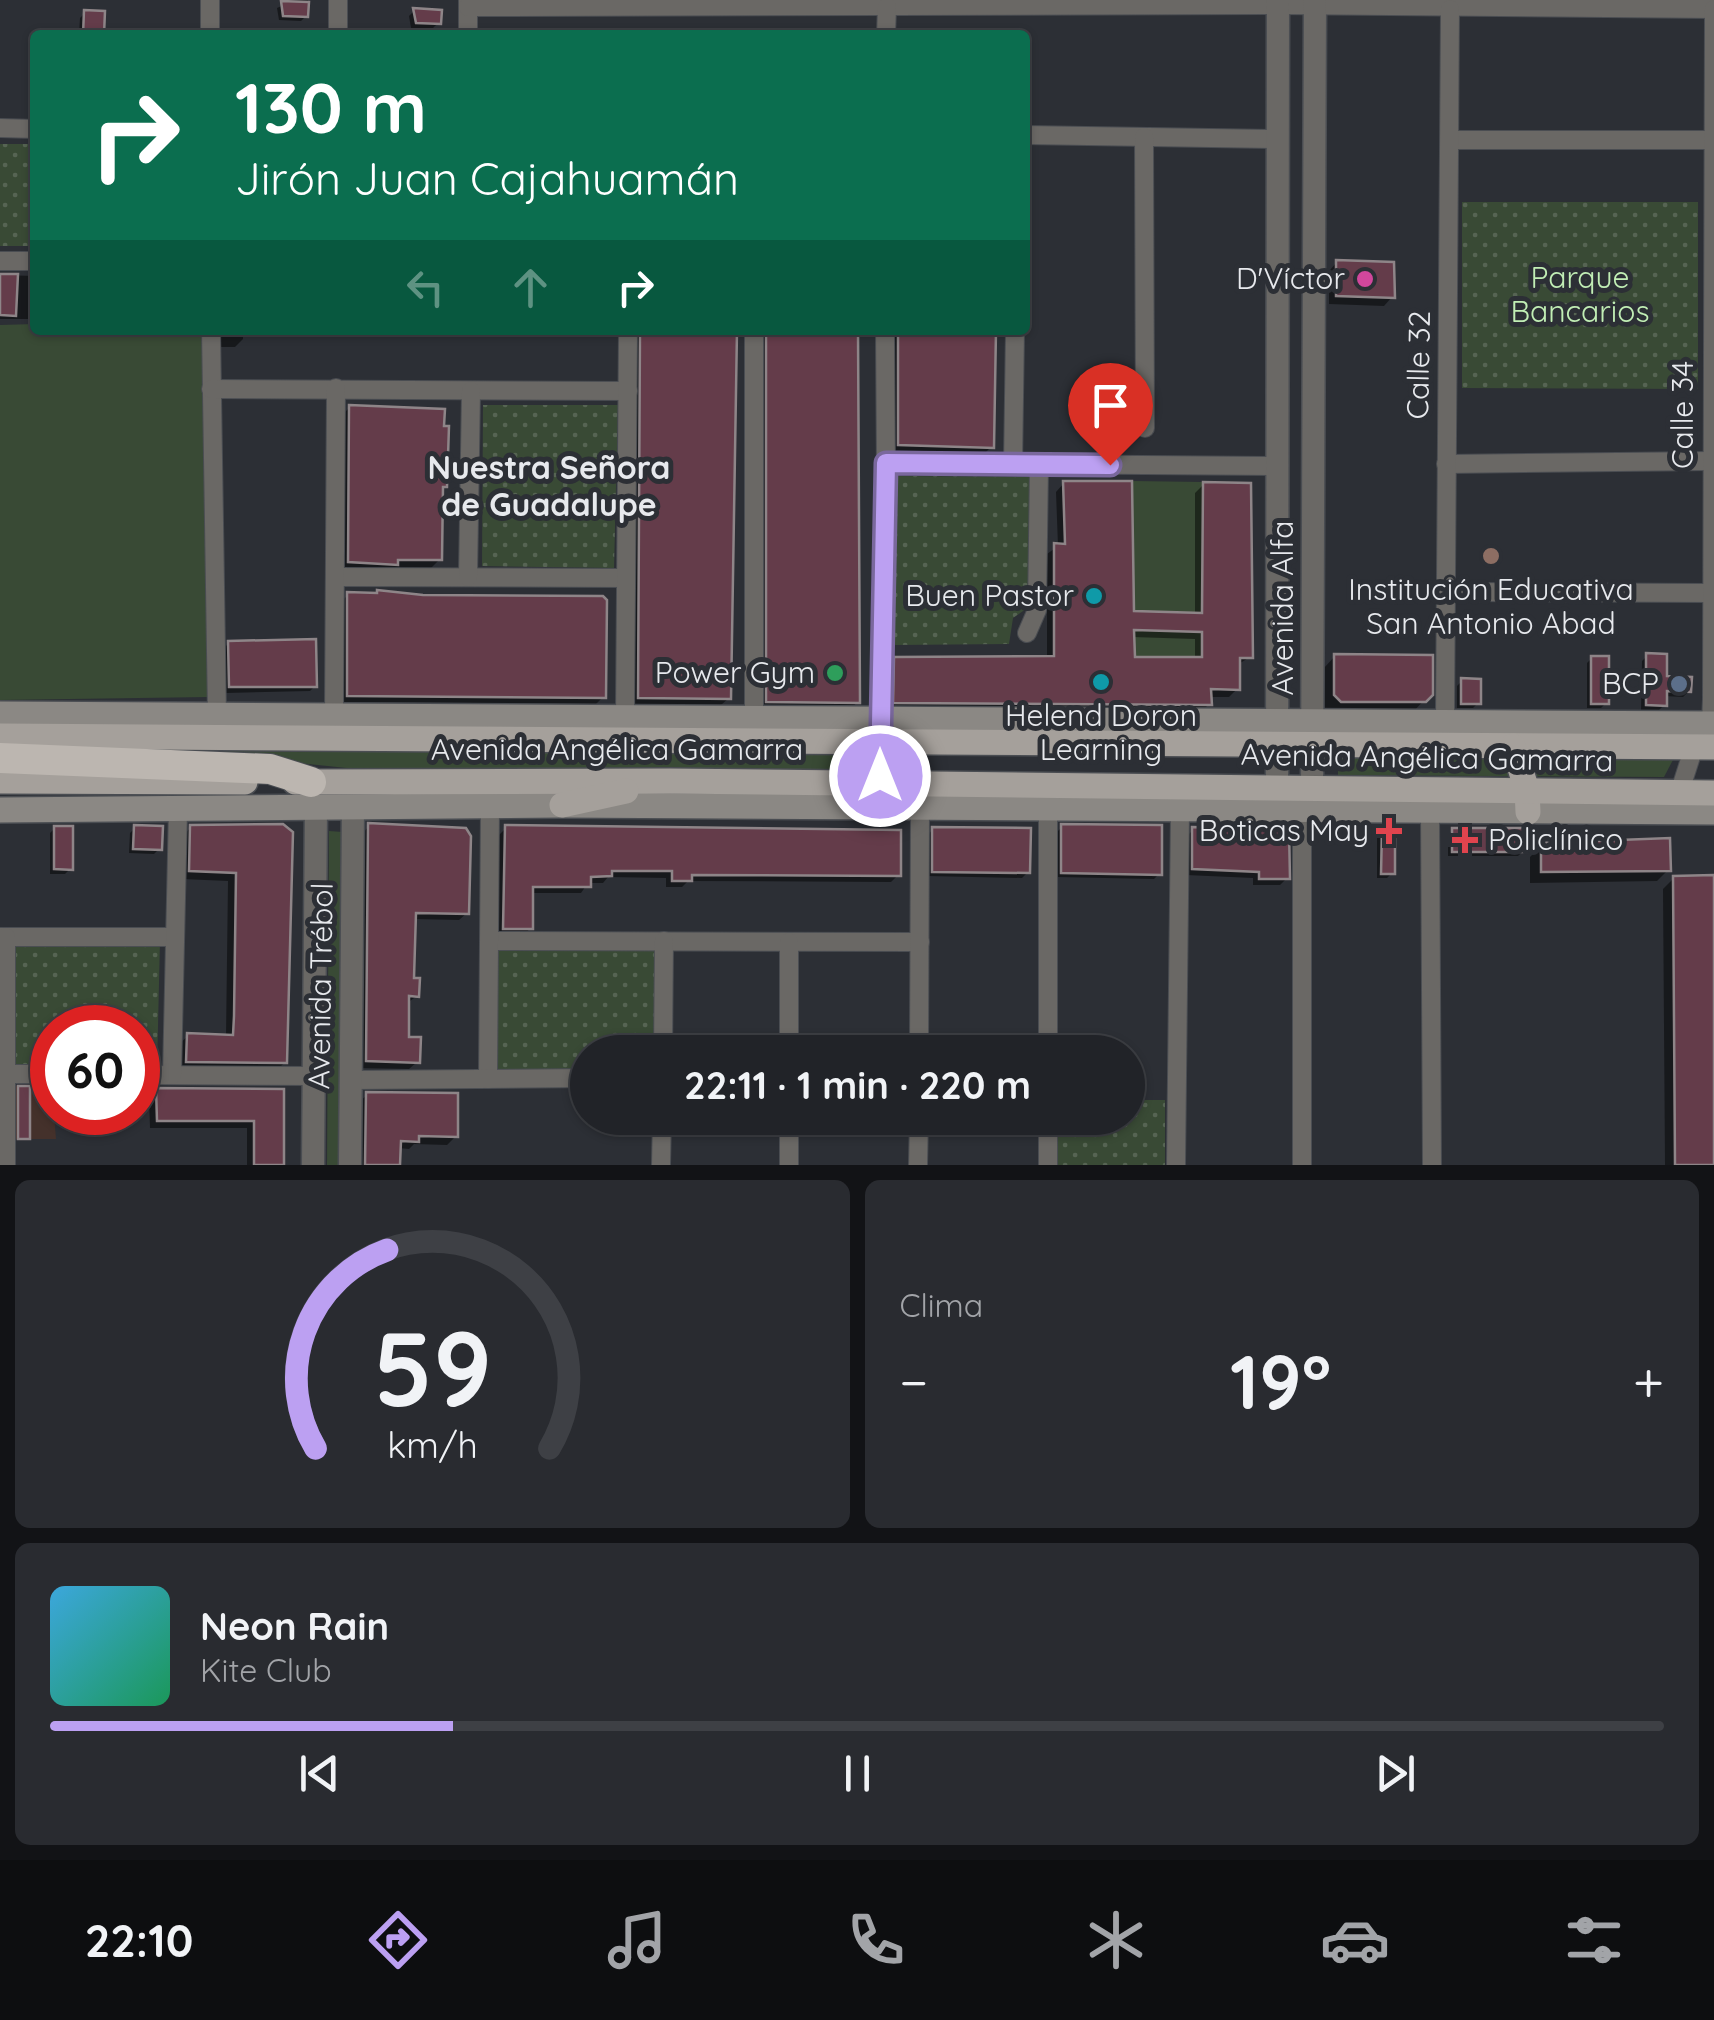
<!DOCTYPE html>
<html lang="es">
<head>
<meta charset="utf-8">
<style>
  body { margin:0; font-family:Quicksand,sans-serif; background:#292b30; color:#f1f3f6; height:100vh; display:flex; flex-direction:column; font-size:38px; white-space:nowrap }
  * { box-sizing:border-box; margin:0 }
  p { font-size:32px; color:#a2a4a8 }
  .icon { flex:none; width:55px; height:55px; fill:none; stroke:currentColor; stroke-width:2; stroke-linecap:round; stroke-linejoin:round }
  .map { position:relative; height:1165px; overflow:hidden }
  .details { display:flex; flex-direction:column; gap:15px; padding:15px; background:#121316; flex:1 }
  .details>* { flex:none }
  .guide { position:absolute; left:30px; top:30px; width:1000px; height:305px; border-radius:10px; box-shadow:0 2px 8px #0004,0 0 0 2px #3e4045; background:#0b6e4f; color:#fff; overflow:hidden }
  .speed { position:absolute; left:30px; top:1005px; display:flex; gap:20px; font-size:50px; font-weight:700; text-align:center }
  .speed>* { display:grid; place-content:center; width:130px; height:130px; border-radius:50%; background:#212328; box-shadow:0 2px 8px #0004,0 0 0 2px #3e4045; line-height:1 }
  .speed .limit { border:15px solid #d22; background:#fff; color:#111 }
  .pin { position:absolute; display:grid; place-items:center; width:85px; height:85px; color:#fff; margin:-102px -42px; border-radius:50% 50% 50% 0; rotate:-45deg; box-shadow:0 0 10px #0007 }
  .pin .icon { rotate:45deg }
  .me { position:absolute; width:110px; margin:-55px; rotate:0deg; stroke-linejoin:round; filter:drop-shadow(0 0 8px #0008) }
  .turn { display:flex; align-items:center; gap:35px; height:210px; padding:0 40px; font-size:45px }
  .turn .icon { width:130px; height:130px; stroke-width:2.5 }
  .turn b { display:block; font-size:70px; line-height:85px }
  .lanes { display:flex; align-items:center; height:95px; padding:0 40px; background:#0003; justify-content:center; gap:50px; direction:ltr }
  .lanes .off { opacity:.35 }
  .big { font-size:75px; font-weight:700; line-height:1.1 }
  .details .tile { flex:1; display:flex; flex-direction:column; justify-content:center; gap:15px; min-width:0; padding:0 35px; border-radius:15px; background:#292b30 }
  .details .dial { align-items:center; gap:0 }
  .dial svg { height:260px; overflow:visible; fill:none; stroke:#3e4045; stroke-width:7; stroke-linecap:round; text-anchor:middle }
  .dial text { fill:#f1f3f6; stroke:none }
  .song { display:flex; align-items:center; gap:30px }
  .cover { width:120px; height:120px; border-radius:15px; background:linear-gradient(135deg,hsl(200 70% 55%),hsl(150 70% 35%)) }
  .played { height:10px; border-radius:5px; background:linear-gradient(90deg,#bca0f2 25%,#3e4045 25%) }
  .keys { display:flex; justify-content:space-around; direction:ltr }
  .heat { display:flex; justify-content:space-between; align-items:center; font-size:55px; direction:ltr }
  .details .tiles { flex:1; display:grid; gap:15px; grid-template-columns:1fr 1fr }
  .tile:last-child { grid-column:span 2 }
  .trip { position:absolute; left:570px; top:1035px; width:575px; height:100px; border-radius:50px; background:#212328; box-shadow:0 2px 8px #0004,0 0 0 2px #3e4045; font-weight:700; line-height:100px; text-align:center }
  .menu { display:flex; height:160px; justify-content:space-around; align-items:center; background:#0d0e10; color:#a2a4a8 }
  .menu .icon { width:70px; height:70px }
  .menu .selected { color:#bca0f2 }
  .menu b { font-size:45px; color:#f1f3f6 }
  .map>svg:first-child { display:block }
</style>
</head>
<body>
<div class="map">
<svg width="1714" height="1165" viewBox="0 0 1714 1165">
  <defs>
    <pattern id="park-dots" width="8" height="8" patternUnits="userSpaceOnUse" patternTransform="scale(2.5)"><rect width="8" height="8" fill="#394a35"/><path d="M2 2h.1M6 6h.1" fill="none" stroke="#566453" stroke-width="1.8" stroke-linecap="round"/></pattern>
  </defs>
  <rect width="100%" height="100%" fill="#2c2f35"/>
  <path fill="#44312b" d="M15,1086L52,1087L56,1139H14Z"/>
  <g fill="#394a35">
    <path d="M35,324V330H203L209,697L0,700V325Z"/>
    <path d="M1132,481L1203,482L1202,657H1135Z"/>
    <path d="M0,743L862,752L861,774L385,772L241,757Z"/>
    <path d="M1338,757L1674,758L1664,777L1338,775Z"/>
    <path d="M329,831L343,832L341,1165H327Z"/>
  </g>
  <g fill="url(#park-dots)">
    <rect x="0" y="144" width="35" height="102"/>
    <path d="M1462,202H1698V389L1462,388Z"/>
    <path d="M483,405H618L614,568L482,566Z"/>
    <path d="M894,476L1032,477L1030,606L1013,618L1009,644L893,645Z"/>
    <path d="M12,940H160L157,1068H138V1028H52V1066H13Z"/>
    <path d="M496,948L656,949L655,1052H588L587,1069H495Z"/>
    <path d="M1128,1100H1165V1165H1057V1118H1128Z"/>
  </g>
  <g fill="#0007" fill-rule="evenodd">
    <path d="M285,0H308L306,16L301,21L279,20L277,8L286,4Z"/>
    <path d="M414,11L438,23L433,28H411L409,16Z"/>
    <path d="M85,13L102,35H79L80,18Z"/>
    <path d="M34,54L35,109H28L29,59Z"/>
    <path d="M1337,262L1392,297L1384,306L1329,304V271Z"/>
    <path d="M0,275L35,276V319H0Z"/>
    <path d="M212,330H243V339L235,347H216Z"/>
    <path d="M268,330H605L599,336Z"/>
    <path d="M632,330H734L729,698L721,705H631Z"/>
    <path d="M759,330H856L857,702L852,708L762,707Z"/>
    <path d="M890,330H993L992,446L985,453L893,450Z"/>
    <path d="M350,407L445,486L440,491V559L430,569L391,568L386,573L340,570L341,416Z"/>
    <path d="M1064,483L1132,614L1195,615V493L1204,484L1250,657L1237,665V689L1229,697H1209V704L1201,712L886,710L887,668L895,659L1047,658V554L1058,546L1056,492ZM1132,637L1195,639V660L1133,659Z"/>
    <path d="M348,595L603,697L596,704L341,702V602Z"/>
    <path d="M229,643L315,686L310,691L226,693L224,648Z"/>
    <path d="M1335,656L1430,694L1412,713H1329L1323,707L1324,668Z"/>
    <path d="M1647,656L1664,678L1689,691L1683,697L1664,696V705L1659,710H1641L1642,661Z"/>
    <path d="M1592,658L1606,703L1601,708H1587V663Z"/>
    <path d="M1462,681L1478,703L1473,708H1457V686Z"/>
    <path d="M369,826L467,913L459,920L413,919L412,980L417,996L407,1003L406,1040L417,1062L409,1069L359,1068L362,834Z"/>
    <path d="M191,827H282L285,1062L276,1071L178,1070L179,1044L188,1036L226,1037L228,881L182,879L183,836Z"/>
    <path d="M1062,827L1159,874L1154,879L1057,877V832Z"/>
    <path d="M55,828L70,869L65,874H50V833Z"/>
    <path d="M135,828L159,849L154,854L129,853L130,833Z"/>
    <path d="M506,828L898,875L891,882L688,881L682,887H666V878L608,877L603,883H588L581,893H531V928L523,935H497L499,835Z"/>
    <path d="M933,829L1028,872L1022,878L927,876L928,835Z"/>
    <path d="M1193,830L1287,878L1280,885H1253V878L1186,875V837Z"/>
    <path d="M1453,830L1523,851L1518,856H1448V835Z"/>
    <path d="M1383,831L1392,873L1387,878H1377V836Z"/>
    <path d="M1542,845L1668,870L1657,881L1530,883V857Z"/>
    <path d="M1674,878H1714V1165H1665L1663,889Z"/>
    <path d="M157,1090L282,1091L281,1165H247V1128H150L149,1098Z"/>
    <path d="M367,1095L456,1136L447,1145L414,1144L409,1149L398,1148V1165H356L358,1103Z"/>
  </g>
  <g fill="#643c4a" stroke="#8e8588" stroke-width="2.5" fill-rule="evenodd">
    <path d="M281,1L309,2L308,17L283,16Z"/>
    <path d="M413,8L442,10L441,24L416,23Z"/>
    <path d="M84,10L105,11L104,35H83Z"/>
    <path d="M1336,260L1394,262L1395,298L1336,296Z"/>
    <path d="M0,274H18L16,316L0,315Z"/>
    <path d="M640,330H737L731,699L638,698Z"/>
    <path d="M766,330H858L860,703L766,702Z"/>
    <path d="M898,330H996L994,448L898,445Z"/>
    <path d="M349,405L445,409L444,426H449L447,487H443L442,560H398V565L348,562Z"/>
    <path d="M1063,481H1132L1134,611L1202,613L1203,482L1251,483L1253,658H1240V690L1211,689L1212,705L893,703L894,657L1054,656V543L1065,544ZM1134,630L1202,632V657H1135Z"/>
    <path d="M377,590L423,595L603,596L607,600L606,698L347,696V592L377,593Z"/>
    <path d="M316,639L317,687H229L228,641Z"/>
    <path d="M1646,653L1667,654V676L1692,677L1691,692L1667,691V706L1646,705Z"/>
    <path d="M1334,654L1433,655V695L1426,702H1341L1334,695Z"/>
    <rect x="1591" y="656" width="18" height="48"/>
    <path d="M1461,678L1481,679V704H1461Z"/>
    <path d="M368,823L466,828L471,836L469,914L416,913L414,978H420L419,997L409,996V1037H421L420,1063L366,1061Z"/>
    <path d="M283,824L293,832L287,1063L186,1062L187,1033L233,1035L234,1016L236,873L189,871L190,825Z"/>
    <path d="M1061,824L1162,825V875L1061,873Z"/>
    <path d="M134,825L163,826L162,850L133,849Z"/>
    <path d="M505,825L901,830V876L692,875V881H672V871H612V876L591,877V887H533V929H503Z"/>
    <path d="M54,826H73V870L54,869Z"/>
    <path d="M932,827L1031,828L1030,873L932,872Z"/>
    <path d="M1192,827L1289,829L1290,879H1259V872L1192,869Z"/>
    <path d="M1382,828H1395V874H1381Z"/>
    <path d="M1452,828H1526L1525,852H1452Z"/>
    <path d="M1670,838L1671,871L1541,872V843Z"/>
    <path d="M1714,875V1165H1675L1673,876Z"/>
    <rect x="18" y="1086" width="12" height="53"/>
    <path d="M156,1088L284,1089V1165H254V1121H157Z"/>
    <path d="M366,1092L458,1093V1137L419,1136V1142L401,1141L400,1165H365Z"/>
  </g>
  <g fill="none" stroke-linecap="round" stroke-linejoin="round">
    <defs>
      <g id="minor">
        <path d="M210,0V35"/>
        <path d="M468,0V35"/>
        <path d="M468,7L1278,5L1714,9"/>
        <path d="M338,35V0"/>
        <path d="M886,35L887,7"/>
        <path d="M0,128L35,129"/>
        <path d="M1025,135L1277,139"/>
        <path d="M1144,137L1145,428"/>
        <path d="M1450,140H1711"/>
        <path d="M0,261H35"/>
        <path d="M211,330L217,715"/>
        <path d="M211,389L628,391"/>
        <path d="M886,463L1279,466"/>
        <path d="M1446,464L1710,461"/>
        <path d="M1013,465L1015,330"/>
        <path d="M335,577L625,578"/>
        <path d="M468,577L471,391"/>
        <path d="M1447,592L1711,593"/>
        <path d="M1027,633L1037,610L1039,465"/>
        <path d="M334,715L336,388"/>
        <path d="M625,718L628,330"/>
        <path d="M1445,721L1450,9"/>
        <path d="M754,726V330"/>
        <path d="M880,729L886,476L885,330"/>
        <path d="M1677,800L1694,747L1711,724L1712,699L1714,9"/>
        <path d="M1048,810V1052"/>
        <path d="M1430,811L1432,1165"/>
        <path d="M0,937H175"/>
        <path d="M490,941L920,942"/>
        <path d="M663,1052L664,941"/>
        <path d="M789,1052V942"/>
        <path d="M919,1052L920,809"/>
        <path d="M7,1074H52"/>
        <path d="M138,1075L313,1076"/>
        <path d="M172,1075L178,810"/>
        <path d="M488,1079L490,806"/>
        <path d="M350,1080L588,1078"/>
        <path d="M1048,1118V1165"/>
        <path d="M6,1165V937"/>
        <path d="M661,1165L662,1118"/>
        <path d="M789,1165V1118"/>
        <path d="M918,1165L919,1118"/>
        <path d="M1176,1165L1180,811"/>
        <path d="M1302,1165V811"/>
      </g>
      <g id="tertiary">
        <path d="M1278,0L1277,789L1302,811L1312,789L1315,0"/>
        <path d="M313,1165L316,807"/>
        <path d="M350,1165L353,807"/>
      </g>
      <g id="secondary">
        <path d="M0,714L1714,724"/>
        <path d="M0,810L562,805L1714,812"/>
      </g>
      <g id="primary">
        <path d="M0,736L1714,747"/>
        <path d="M1513,746L1527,790L1528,812"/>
        <path d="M0,781L245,782"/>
        <path d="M295,782L670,781L1714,793"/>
        <path d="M562,805L626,791"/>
      </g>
      <path id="motorway" d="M0,758L270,769L311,782"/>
    </defs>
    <use href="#minor" stroke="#4a4d52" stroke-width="20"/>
    <use href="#tertiary" stroke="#4a4d52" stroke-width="25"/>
    <use href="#secondary" stroke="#4a4d52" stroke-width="28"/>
    <use href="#primary" stroke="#4a4d52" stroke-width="28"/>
    <use href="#motorway" stroke="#4a4d52" stroke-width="32"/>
    <use href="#minor" stroke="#6a6865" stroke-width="18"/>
    <use href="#tertiary" stroke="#6a6865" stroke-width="22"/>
    <use href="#secondary" stroke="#8b8884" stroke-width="25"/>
    <use href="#primary" stroke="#a5a09b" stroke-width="25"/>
    <use href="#motorway" stroke="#bcb6b0" stroke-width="30"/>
  </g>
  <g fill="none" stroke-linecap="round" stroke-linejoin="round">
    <defs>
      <path id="route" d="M880,776L886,463L1110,465"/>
    </defs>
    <use href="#route" stroke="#7a689d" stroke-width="25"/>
    <use href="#route" stroke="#bca0f2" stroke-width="18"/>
  </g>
  <circle fill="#d1479c" stroke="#2c2f35" stroke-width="4" cx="1365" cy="279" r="10"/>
  <circle fill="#8d6e63" stroke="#2c2f35" stroke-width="4" cx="1491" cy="556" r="10"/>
  <g fill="#0f9aa8" stroke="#2c2f35" stroke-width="4">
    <circle cx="1094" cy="596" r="10"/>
    <circle cx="1101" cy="682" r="10"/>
  </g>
  <circle fill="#2e9e5b" stroke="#2c2f35" stroke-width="4" cx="835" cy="673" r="10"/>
  <circle fill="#5c6f8a" stroke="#2c2f35" stroke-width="4" cx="1679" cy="684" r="10"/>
  <g fill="#e0444e" stroke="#2c2f35" stroke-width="4">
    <path d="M1384 816h10v10h10v10h-10v10h-10v-10h-10v-10h10z"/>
    <path d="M1460 825h10v10h10v10h-10v10h-10v-10h-10v-10h10z"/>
  </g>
  <g text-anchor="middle" stroke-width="10" stroke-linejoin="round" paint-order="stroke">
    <g font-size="30" fill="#c1eeb5" stroke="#2c2f35">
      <text x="1580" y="288">Parque<tspan x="1580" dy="34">Bancarios</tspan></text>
    </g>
    <g font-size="30" fill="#e7e9ed" stroke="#2c2f35" text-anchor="end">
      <text x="1345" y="289">D'Víctor</text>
      <text x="1491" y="600" text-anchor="middle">Institución Educativa<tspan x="1491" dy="34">San Antonio Abad</tspan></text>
      <text x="1074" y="606">Buen Pastor</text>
      <text x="815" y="683">Power Gym</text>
      <text x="1659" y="694">BCP</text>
      <text x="1101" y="726" text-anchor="middle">Helend Doron<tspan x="1101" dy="34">Learning</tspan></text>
      <text x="1369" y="841">Boticas May</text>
      <text x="1488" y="850" text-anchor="start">Policlínico</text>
    </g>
    <g font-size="30" fill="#e7e9ed" stroke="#2c2f35">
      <text transform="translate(1419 365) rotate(-89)" y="10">Calle 32</text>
      <text transform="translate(1683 415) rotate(-90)" y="10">Calle 34</text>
      <text transform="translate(1283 608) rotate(-90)" y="10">Avenida Alfa</text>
      <text x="617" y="760">Avenida Angélica Gamarra</text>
      <text transform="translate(1427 758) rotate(1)" y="10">Avenida Angélica Gamarra</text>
      <text transform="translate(321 986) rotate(-89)" y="10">Avenida Trébol</text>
    </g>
    <g font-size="32" font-weight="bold" fill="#e7e9ed" stroke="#2c2f35">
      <text x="549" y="479">Nuestra Señora<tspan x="549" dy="37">de Guadalupe</tspan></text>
    </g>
  </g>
</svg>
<div class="speed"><div class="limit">60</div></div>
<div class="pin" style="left:1110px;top:465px;background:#d93025"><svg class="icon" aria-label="arrive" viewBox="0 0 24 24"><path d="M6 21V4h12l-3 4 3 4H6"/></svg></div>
<svg class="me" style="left:880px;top:776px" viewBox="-20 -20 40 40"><circle r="17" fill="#bca0f2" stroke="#fff" stroke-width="3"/><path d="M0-11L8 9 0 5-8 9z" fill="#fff"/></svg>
<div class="trip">22:11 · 1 min · 220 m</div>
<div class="guide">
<div class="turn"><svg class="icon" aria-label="right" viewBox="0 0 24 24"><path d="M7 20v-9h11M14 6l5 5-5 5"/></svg><div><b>130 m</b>Jirón Juan Cajahuamán</div></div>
<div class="lanes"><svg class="icon off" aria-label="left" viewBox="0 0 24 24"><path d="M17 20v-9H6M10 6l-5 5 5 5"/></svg><svg class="icon off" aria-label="ahead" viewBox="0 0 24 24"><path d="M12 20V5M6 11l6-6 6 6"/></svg><svg class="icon" aria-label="right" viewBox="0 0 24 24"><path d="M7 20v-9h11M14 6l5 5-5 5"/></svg></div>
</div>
</div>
<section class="details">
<div class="tiles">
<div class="tile dial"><svg viewBox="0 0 100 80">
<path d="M14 69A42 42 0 1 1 86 69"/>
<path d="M14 69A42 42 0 0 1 36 8" stroke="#bca0f2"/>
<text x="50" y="56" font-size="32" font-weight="700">59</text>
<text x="50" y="72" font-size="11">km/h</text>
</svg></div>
<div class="tile"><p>Clima</p>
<div class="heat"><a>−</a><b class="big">19°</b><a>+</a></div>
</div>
<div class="tile">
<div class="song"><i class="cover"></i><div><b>Neon Rain</b><p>Kite Club</p></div></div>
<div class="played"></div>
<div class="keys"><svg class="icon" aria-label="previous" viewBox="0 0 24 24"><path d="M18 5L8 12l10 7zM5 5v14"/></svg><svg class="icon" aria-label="pause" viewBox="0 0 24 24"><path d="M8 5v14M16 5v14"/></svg><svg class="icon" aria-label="next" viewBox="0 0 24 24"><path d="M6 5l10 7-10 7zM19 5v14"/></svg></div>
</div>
</div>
</section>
<nav class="menu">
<b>22:10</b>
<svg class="icon selected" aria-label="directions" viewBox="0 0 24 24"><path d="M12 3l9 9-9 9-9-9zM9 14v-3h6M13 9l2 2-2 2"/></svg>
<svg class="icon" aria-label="music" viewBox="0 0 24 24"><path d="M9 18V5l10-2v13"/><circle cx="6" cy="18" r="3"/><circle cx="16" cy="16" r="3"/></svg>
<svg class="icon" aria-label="phone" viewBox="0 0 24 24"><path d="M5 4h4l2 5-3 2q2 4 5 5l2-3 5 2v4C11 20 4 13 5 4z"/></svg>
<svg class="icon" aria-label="climate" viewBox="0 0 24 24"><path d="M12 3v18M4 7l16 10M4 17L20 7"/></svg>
<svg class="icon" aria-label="car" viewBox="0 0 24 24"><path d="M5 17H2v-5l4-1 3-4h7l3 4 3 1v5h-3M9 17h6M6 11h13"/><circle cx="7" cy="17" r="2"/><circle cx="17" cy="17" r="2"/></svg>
<svg class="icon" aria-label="filters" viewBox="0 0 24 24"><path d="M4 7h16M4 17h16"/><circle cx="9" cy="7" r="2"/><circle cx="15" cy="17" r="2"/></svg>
</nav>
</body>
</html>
